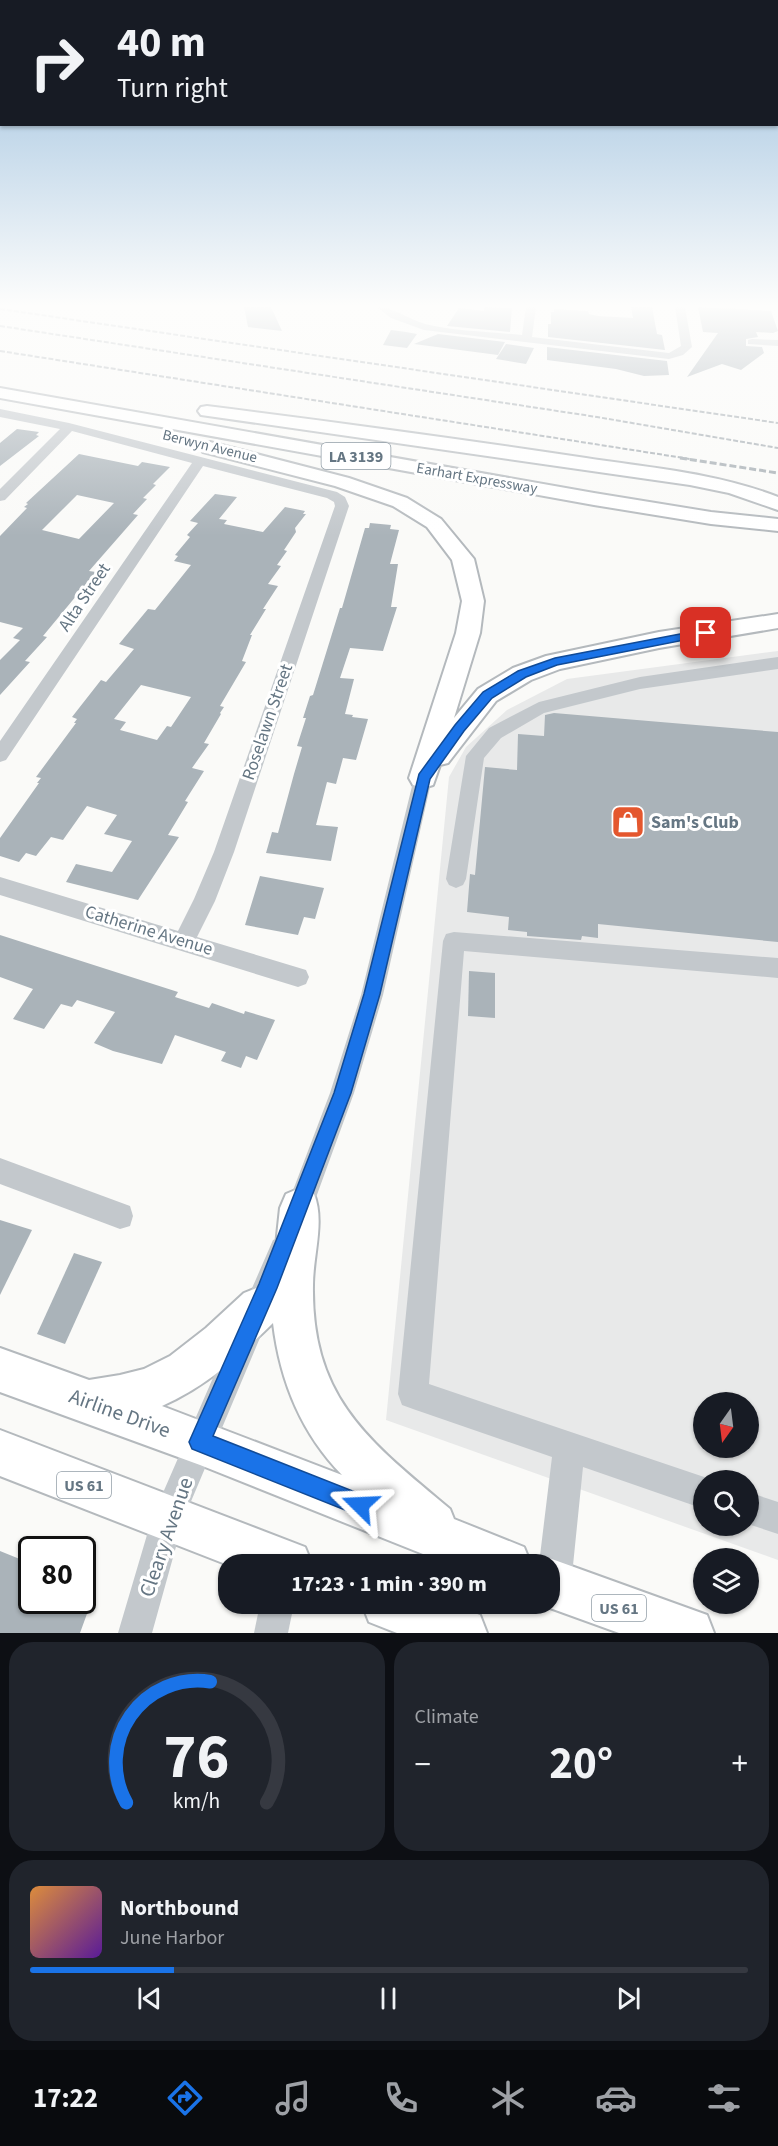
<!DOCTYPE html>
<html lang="en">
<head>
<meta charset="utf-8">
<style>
  body { margin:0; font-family:"Source Sans 3",sans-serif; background:#20242c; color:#f1f3f6; height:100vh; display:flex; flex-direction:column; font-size:22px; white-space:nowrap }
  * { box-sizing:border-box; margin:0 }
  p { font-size:20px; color:#9ea1a6 }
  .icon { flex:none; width:33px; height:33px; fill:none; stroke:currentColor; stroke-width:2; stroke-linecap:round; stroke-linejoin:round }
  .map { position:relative; height:1633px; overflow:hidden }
  .side { display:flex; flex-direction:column; gap:9px; padding:9px; background:#0d0f14; flex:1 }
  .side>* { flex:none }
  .hud { position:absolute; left:0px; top:0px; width:778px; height:126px; box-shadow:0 2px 4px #0004; background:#171b24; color:#f1f3f6; overflow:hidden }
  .needle { width:39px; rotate:194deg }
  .controls { position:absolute; left:693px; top:1392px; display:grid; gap:12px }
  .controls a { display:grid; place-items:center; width:66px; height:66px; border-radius:50%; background:#171b24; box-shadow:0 2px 4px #0004; font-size:30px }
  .speed { position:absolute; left:18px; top:1536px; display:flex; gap:12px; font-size:30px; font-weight:700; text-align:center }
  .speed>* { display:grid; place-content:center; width:78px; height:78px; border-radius:50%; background:#171b24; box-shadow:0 2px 4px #0004; line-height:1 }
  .speed .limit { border:3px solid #111; border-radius:9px; background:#fff; color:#111 }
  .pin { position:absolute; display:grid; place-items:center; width:51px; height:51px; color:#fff; margin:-26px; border-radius:12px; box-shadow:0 3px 9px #0006 }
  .me { position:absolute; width:66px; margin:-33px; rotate:291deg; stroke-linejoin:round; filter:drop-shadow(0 0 4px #0008) }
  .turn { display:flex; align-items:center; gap:21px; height:126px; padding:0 18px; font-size:27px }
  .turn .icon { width:78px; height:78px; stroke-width:2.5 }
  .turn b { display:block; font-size:42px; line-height:51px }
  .big { font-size:45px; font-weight:700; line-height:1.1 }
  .side .tile { flex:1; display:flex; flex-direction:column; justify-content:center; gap:9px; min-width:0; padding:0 21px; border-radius:24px; background:#20242c }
  .side .dial { align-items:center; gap:0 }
  .dial svg { height:156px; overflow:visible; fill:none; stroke:#363941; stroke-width:7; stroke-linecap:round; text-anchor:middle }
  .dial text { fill:#f1f3f6; stroke:none }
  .song { display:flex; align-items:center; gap:18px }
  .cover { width:72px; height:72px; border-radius:9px; background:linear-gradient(135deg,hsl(30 70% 55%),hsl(270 70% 35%)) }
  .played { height:6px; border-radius:3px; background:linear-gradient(90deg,#1a73e8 20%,#363941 20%) }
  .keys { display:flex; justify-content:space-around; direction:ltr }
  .heat { display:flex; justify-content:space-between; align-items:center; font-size:33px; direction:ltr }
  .side .tiles { flex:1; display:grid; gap:9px; grid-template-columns:1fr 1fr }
  .tile:last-child { grid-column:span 2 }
  .trip { position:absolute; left:218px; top:1554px; width:342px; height:60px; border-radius:24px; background:#171b24; box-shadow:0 2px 4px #0004; font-weight:700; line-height:60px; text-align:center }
  .menu { display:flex; height:96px; justify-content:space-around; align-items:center; background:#090b0e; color:#9ea1a6 }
  .menu .icon { width:42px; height:42px }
  .menu .current { color:#1a73e8 }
  .menu b { font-size:27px; color:#f1f3f6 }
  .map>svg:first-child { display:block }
</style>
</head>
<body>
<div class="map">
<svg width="778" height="1633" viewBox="0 0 778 1633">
  <rect width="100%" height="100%" fill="#fafaf8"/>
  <path fill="#e8e9e9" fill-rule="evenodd" d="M778,651V1560L386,1420L449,777L466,747L507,710L567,679ZM704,1402H748V1448H704ZM704,1480H748V1526H704Z"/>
  <g fill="#aab3b9" fill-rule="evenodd">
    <path d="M244,307H271L282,331L248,327Z"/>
    <path d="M485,307L512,308L510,332L447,326L459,308L484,311Z"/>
    <path d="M631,307H652L657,334L662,335L665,350L548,337V324H551V312H554V309L588,311L589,314L598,316L633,318Z"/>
    <path d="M698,307L771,311L778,331L773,333L756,332L758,337L746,339V346L762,347L764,353L741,370L722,364L687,377L718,333L703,332Z"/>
    <path d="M391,330L406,332L417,334L407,348L383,345Z"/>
    <path d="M438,334L505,342L498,355L414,344Z"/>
    <path d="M506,344L534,348L526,364L496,359Z"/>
    <path d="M547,347L667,361L669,375L644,376L616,369L547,360Z"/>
    <path d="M17,429L39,432L36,435L39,436L0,466V443Z"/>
    <path d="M79,454L138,466L142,462L170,467L153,484L156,485L143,498L147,499L133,514L138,515L89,571L96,572L43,636L47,637L25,661L30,662L0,695V660L20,640L13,638L23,628L0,622V536L27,508L24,507L28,504L26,503ZM77,495L114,503L79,539L42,530Z"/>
    <path d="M215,494L237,497L219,519L227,520L224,524L263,532L285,507L305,511L303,514H306L295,528L296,532L284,550L287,551L277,565L281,566L268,584L278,586L263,609H266L250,635H252L242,661L246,662L220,706L224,707L220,713L221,714L204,743L209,744L192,768L204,771L185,801L188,802L168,835L179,837L138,900L66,882L76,864L112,872L132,841L104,834L117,815L87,806L63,840L51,837L36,856L26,853L19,862L0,856V838L39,783H37L41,778L36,777L76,723H74L77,719L72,717L101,680L106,682L134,649L119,644L148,609L155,610L191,565L174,561L178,556L175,555L190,537L187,535L198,523L190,521ZM141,685L191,697L171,727L167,726L157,740L120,730L126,722L114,719Z"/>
    <path d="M370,523L391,525L390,529L399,530L390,564H398L391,607H397L383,651L350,648L340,678L354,679L345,714L353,715L352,717L368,719L356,760L343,758L336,784L327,782L316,825L338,827L331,861L266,853L272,832L278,833L294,774L302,747L297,746L306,718H303L310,696L313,695L340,608H342L365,528H369Z"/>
    <path d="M554,713L778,732V942L598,924V938L582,936L581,940L527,936V932L508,930L509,917L467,912L470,874L475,875L485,767L517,770L518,734L544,736L545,715Z"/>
    <path d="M260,876L324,888L315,919L304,917L298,935L245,925Z"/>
    <path d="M0,935L178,992L175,997L209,1008L212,1003L244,1014L245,1011L275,1020L257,1060L246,1056L241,1068L221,1061L226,1052L175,1035L162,1064L113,1051L94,1043L115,1012L77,1000L72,1007L61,1004L44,1029L13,1019L33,989L0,977Z"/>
    <path d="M469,971L495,973V1018L468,1016Z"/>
    <path d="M0,1220L32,1230L0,1295Z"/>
    <path d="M74,1253L102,1262L65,1344L37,1334Z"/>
    <path d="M0,1551L32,1564V1571L19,1600H92L80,1633H0Z"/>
  </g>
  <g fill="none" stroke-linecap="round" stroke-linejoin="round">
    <defs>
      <g id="highway">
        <path d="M0,388L594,493L711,512L778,519V531L711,524L594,505L0,398Z"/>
        <path d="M207,406C334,422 460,439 586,458C651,468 717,473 778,497V510L729,493L690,485L201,415L198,411L201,407Z"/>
        <path d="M210,442L349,478L407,498L441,519L474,559L484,601L480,633L454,718L478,689L513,668L546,656L659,632L778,614V628L659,648L560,669L531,680L496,701L448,763L440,765L433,785L423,788L413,785L409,778L456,633L462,601L452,560L427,527L393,506L335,486L203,452L201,448L203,444Z"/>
        <path d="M300,1188L314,1194C325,1221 313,1255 313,1285C311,1399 370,1442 450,1509L454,1519L524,1547L531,1564H448L200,1465L0,1392V1348L89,1380L120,1375L144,1369L170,1356L206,1328L244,1293L259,1287L271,1292L280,1208L286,1194ZM273,1323C280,1381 301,1433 342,1475L162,1406C206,1387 239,1356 273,1323Z"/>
        <path d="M0,1430L305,1547L312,1564L228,1565L0,1476Z"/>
        <path d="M549,1558L707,1615L714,1633H619L539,1604H549V1564H534Z"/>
        <path d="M362,1604H451L480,1615L487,1633H397L369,1622Z"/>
      </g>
    </defs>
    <use href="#highway" stroke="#b4b9bd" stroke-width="4"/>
    <g fill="#c3c8cc" fill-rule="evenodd">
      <path d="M377,307C394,307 408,319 425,324C452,331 493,332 522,335L526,307H536L532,337L669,353L681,346L675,307H685L692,347L683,355L669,359L424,330L391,318Z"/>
      <path d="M752,339L778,340V346L748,344V340Z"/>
      <path d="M0,409L69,423L337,492L345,497L349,506L234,852L215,901L197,937L306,970L309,977L306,984L298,987L0,895V877L178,931L194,899L214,852L335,506L334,502L327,498L203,466L6,760L0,762V741L192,463L72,431L5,500L0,501V489L60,429L0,417Z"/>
      <path d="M778,657V669L640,689L544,713L501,738L484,758L466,879L463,885L456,888L449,885L446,879L466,756L489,728L539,702L640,677Z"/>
      <path d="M423,771L430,773L432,778L383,995L354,1093L310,1214L307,1224L297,1227L287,1224L284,1214L330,1093L361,995L414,778L416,773Z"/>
      <path d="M454,932L778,958V978L464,951L429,1384L713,1480H704V1509L583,1467L571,1585L566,1597L554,1602L549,1600V1564H539L552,1457L413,1409L402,1405L398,1394L443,941L446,934Z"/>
      <path d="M0,1158L130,1206L133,1216L130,1226L120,1229L0,1184Z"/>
      <path d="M283,1236L293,1240L297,1250L184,1518L152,1633H118L152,1518L273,1240Z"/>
      <path d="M748,1492L778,1502V1534L748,1524Z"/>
      <path d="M260,1604H294L288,1633H254Z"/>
    </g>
    <use href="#highway" fill="#fff" fill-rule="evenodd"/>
    <g stroke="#a2aab0" stroke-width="2" stroke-dasharray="5 2" stroke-linecap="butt">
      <path d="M0,309L778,423"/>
      <path d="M0,326L597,417L778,448"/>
      <path d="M0,351L690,459"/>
    </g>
    <path stroke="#a2aab0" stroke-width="3" stroke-dasharray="7 3" stroke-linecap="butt" d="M680,458L778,473"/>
  </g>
  <linearGradient id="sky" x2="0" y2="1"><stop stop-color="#96bcdc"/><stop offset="0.57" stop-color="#fdfdfc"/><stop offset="1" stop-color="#fdfdfc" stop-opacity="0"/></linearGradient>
  <rect width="778" height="536" fill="url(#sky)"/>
  <path fill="#1a73e8" stroke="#114b97" stroke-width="1.5" d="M706,629L710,630V635L557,665L526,677L492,698L464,731L430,779L380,994L351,1093L277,1288L213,1436L368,1497L371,1505L368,1513L360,1516L192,1449L189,1442L259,1284L334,1093L364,994L419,774L455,725L483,692L518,671L555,658Z"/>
  <defs>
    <symbol id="shop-square" viewBox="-11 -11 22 22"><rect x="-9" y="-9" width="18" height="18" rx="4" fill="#e4572e" stroke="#fff"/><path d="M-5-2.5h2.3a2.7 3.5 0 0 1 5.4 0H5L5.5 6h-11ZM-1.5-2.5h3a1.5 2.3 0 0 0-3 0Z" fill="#fff"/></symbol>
  </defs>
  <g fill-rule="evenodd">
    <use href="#shop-square" x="609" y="803" width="38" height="38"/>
  </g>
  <g text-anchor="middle" stroke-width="6" stroke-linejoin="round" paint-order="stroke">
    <g font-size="15" fill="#657683" stroke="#fff">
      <text transform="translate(210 446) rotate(14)" y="5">Berwyn Avenue</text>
      <text transform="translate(477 478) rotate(10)" y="5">Earhart Expressway</text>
    </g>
    <g fill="#fff" stroke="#939fa8" stroke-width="1.5">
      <rect x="321.5" y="443" width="69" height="26" rx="4.5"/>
      <rect x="57" y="1472" width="54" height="26" rx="4.5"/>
      <rect x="592" y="1595" width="54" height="26" rx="4.5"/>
    </g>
    <g font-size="16" font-weight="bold" fill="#657683">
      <text x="356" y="462">LA 3139</text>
      <text x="84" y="1491">US 61</text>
      <text x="619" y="1614">US 61</text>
    </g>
    <g font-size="18" fill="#657683" stroke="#fff">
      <text transform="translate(84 597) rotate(-56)" y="6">Alta Street</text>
      <text transform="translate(267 722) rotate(-71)" y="6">Roselawn Street</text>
      <text transform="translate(149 930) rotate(17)" y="6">Catherine Avenue</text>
    </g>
    <g font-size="18" font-weight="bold" fill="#657683" stroke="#fff" text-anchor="start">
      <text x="651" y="828">Sam's Club</text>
    </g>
    <g font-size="21" fill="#657683" stroke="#fff">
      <text transform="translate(120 1413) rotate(20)" y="7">Airline Drive</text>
      <text transform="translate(166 1537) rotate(-71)" y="7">Cleary Avenue</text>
    </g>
  </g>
</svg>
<div class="controls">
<a><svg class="needle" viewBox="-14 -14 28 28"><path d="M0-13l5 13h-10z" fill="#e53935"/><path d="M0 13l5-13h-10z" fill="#9ea1a6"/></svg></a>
<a><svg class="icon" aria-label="search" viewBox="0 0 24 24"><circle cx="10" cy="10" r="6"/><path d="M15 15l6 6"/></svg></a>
<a><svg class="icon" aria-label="layers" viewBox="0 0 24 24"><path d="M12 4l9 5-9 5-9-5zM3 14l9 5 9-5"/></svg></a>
</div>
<div class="speed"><div class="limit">80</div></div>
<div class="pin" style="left:706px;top:633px;background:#d93025"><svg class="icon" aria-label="arrive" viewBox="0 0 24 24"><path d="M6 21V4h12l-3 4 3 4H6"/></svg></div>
<svg class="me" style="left:360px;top:1505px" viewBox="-20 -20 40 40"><path d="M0-17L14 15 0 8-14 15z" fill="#1a73e8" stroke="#fff" stroke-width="4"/></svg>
<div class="trip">17:23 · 1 min · 390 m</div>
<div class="hud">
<div class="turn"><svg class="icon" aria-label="right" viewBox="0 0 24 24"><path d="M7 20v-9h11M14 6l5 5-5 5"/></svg><div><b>40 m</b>Turn right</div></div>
</div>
</div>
<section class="side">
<div class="tiles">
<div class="tile dial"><svg viewBox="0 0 100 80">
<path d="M14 69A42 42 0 1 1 86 69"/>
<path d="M14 69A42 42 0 0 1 57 7" stroke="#1a73e8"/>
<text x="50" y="56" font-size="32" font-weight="700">76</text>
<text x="50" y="72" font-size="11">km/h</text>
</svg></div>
<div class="tile"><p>Climate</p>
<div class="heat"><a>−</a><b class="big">20°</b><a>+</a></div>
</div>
<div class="tile">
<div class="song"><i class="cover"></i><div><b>Northbound</b><p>June Harbor</p></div></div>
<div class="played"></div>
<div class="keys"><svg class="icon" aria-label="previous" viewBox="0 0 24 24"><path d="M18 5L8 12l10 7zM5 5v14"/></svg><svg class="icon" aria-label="pause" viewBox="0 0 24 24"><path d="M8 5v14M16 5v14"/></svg><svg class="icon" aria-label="next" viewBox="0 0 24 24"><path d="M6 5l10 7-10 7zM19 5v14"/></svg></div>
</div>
</div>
</section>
<nav class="menu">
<b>17:22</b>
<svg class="icon current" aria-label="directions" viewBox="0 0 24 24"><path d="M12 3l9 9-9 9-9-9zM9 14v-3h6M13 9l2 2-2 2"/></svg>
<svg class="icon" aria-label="music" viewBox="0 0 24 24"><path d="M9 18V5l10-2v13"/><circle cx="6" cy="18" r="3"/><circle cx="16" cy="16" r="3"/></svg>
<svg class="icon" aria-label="phone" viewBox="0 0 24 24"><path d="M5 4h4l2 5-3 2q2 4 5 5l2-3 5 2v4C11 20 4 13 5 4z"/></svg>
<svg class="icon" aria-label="climate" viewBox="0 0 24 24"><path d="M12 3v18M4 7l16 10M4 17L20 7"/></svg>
<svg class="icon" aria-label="car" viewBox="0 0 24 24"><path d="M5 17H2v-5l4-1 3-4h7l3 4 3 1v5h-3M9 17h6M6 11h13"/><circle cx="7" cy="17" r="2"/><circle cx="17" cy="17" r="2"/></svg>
<svg class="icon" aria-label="filters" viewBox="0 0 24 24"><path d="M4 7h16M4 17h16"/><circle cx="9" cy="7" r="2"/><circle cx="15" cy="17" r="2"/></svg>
</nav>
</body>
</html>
